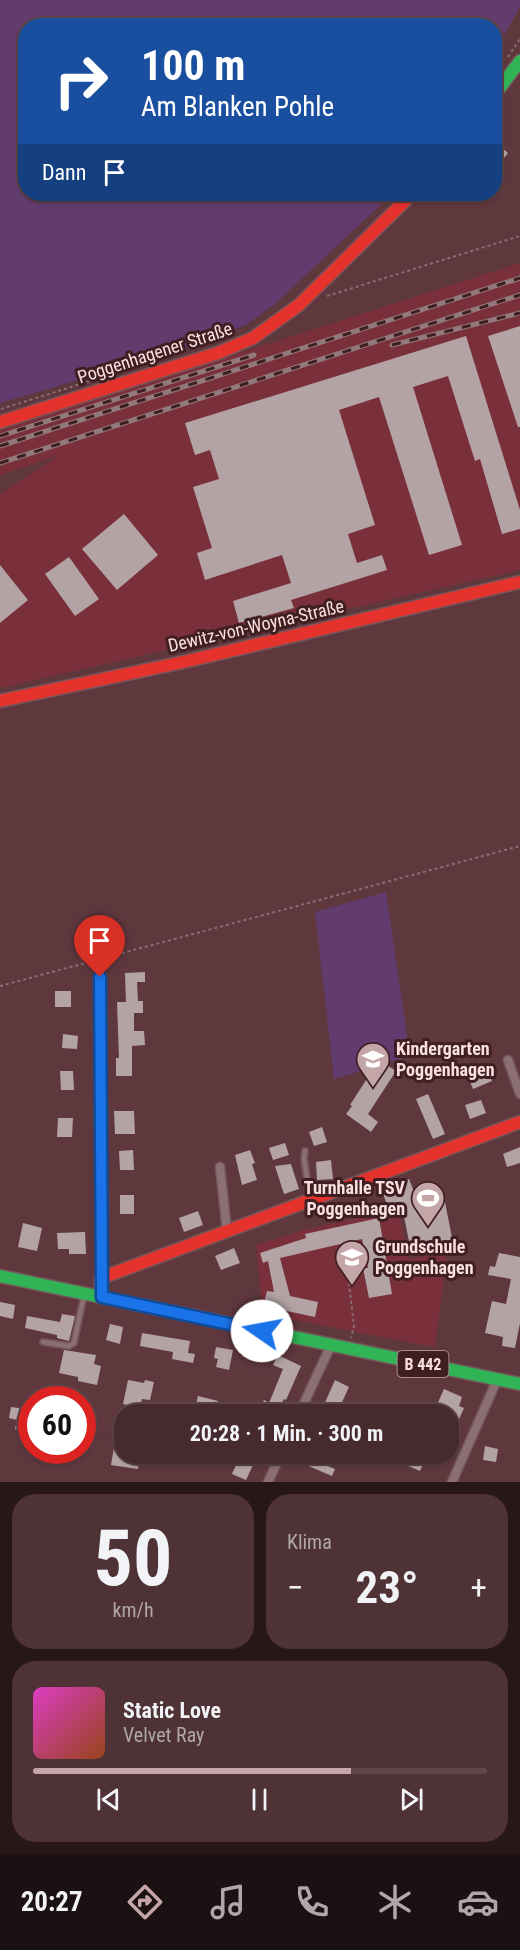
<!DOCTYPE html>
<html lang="de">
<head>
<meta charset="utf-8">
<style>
  body { margin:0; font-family:"Roboto Condensed",sans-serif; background:#4e3236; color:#f1f3f6; height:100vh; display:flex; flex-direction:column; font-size:22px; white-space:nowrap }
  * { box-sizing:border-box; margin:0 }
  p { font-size:20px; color:#b0a7aa }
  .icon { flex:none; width:33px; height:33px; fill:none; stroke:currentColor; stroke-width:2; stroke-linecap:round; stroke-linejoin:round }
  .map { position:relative; height:1482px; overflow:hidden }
  .sheet { display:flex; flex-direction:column; gap:12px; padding:12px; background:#271719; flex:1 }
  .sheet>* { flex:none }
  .top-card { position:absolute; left:18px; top:18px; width:484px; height:183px; border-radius:24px; box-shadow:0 2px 4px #0004,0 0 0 2px #5f464a; background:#1a4fa0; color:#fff; overflow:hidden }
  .speed { position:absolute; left:18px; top:1386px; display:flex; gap:12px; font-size:30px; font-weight:700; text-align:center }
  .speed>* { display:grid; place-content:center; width:78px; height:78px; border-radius:50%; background:#472a2e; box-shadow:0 2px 4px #0004,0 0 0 2px #5f464a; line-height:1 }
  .speed .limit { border:9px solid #d22; background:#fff; color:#111 }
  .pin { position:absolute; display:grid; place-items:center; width:51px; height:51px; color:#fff; margin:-62px -26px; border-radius:50% 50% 50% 0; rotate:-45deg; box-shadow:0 0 6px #0007 }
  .pin .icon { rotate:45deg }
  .me { position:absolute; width:66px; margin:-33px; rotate:282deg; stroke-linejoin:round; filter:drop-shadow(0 0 4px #0008) }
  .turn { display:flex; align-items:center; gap:21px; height:126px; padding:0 24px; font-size:27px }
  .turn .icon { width:78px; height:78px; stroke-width:2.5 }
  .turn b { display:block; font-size:42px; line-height:51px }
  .then { display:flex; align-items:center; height:57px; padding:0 24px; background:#0003; gap:12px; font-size:22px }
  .big { font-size:45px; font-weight:700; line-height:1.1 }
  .sheet .tile { flex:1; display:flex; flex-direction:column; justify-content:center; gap:9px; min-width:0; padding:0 21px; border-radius:24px; background:#4e3236 }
  .sheet .dial { align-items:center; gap:0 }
  .dial b { font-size:78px; line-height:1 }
  .song { display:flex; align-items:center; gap:18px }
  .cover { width:72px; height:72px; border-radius:9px; background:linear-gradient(135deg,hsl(310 70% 55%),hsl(20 70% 35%)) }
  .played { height:6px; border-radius:3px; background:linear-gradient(90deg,#c4a5a8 70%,#5f464a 70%) }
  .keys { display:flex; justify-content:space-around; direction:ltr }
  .heat { display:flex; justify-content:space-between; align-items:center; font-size:33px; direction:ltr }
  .sheet .tiles { flex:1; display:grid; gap:12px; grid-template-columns:1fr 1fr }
  .tile:last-child { grid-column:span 2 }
  .trip { position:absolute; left:114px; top:1404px; width:345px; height:60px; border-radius:24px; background:#472a2e; box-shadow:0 2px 4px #0004,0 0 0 2px #5f464a; font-weight:700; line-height:60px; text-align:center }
  .menu { display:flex; height:96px; justify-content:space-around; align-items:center; background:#1c1112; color:#b0a7aa }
  .menu .icon { width:42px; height:42px }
  .menu .selected { color:#c4a5a8 }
  .menu b { font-size:27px; color:#f1f3f6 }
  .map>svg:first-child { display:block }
</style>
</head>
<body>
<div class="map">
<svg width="520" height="1482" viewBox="0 0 520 1482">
  <rect width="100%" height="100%" fill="#5f383e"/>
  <g fill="#7a303b">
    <path d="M520,263V570L0,688V494L60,455L0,475V430Z"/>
    <path d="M398,1209L409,1259L447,1252L435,1347L263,1314L256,1245L304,1230Z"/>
  </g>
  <g fill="#623c6e">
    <path d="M0,0H520V7L495,51V26H26V194H392L275,304L246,325L192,347L0,403Z"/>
    <path d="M386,892L410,1056L334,1079L315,912Z"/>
  </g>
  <g fill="#b4a3a5">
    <path d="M495,142L508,153L495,169Z"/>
    <path d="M520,326V427H518L488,336Z"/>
    <path d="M466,336L520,510V529L502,534L480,459L475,461L448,376L413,387L462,545L429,555L379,397L339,410L375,525L348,534L357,563L382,555L387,570L291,600L294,608L239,623L233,601L291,583L282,555L205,580L197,553L212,548L193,487L219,479L210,450L195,455L185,423Z"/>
    <path d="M124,514L158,555L117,590L82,549Z"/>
    <path d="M69,557L99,599L75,616L45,574Z"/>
    <path d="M0,565L28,600L0,623Z"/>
    <path d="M145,972V982H137L138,1001H143V1013H134V1031H144L145,1045L132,1046V1076H116V1058H119L117,1002H126L125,973Z"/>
    <rect x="55" y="991" width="16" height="16"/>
    <path d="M63,1034L78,1036L77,1049L62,1048Z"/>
    <path d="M379,1060L396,1071L368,1114L378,1122L371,1132L346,1114L352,1106L350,1105Z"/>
    <path d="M486,1067L492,1081L473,1089L467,1074Z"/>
    <path d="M60,1071H73L74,1090H61Z"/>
    <path d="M428,1094L445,1134L433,1139L416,1099Z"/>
    <path d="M481,1100L486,1113L470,1119L465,1105Z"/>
    <path d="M114,1111H134L135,1134H115Z"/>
    <path d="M58,1118H73L72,1137H57Z"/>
    <path d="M322,1127L327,1142L314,1146L309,1132Z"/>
    <path d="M285,1143L289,1155L273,1160L269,1148Z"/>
    <path d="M520,1147V1163L507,1167L503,1154Z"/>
    <path d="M133,1150L134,1170H120L119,1151Z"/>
    <path d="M250,1150L255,1163L252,1164L257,1180L242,1185L235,1155Z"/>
    <path d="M331,1160L333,1179L317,1180L316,1162Z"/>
    <path d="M291,1164L299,1189L284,1194L275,1166Z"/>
    <path d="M409,1179L420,1207L445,1202L453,1243L411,1251L401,1202L388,1207L381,1189Z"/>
    <rect x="120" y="1195" width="14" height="19"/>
    <path d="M198,1211L203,1225L184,1232L179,1218Z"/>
    <path d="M379,1218L392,1294L369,1298L363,1268H368L362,1239L280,1258L290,1296L318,1302L315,1317L263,1306L267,1291L274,1292L268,1261L263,1263L260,1253L306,1238L305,1234Z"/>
    <path d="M23,1223L42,1228L37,1251L18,1247Z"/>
    <path d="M85,1232L86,1254H69V1249H58L57,1233Z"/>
    <path d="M234,1248L240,1263L221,1270L215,1256Z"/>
    <path d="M499,1253L520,1257V1323L515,1348L502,1346L503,1337L485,1333L492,1301L506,1304L511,1279L488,1275L490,1266L495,1267Z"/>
    <path d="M0,1302L15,1305L13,1319L0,1316Z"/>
    <path d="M62,1314L75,1316L69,1341L57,1338V1335L25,1328L27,1316L60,1322Z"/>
    <path d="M110,1324L123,1327L120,1344L106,1340Z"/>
    <path d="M142,1333L190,1341L188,1353L195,1354L193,1363L172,1359L173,1352L140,1346Z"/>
    <path d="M216,1347L233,1350L229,1370L216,1367L218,1359L214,1358Z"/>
    <path d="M64,1350L96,1355L94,1364L101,1366L97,1385L78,1381V1377L59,1373Z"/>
    <path d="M278,1355L301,1366L286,1400L284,1399L276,1414H257L264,1400L269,1403L283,1369L273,1365Z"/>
    <path d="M128,1380L144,1383L145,1380L154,1382L150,1400L142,1399L140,1408L123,1404Z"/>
    <path d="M335,1380L349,1387L337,1413L323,1407Z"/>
    <path d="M444,1389L462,1397L459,1406L464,1408L456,1426L460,1428L448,1454V1414L435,1409Z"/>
    <path d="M198,1396L218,1401L215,1414H194Z"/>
    <path d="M11,1407L19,1408V1411L32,1414V1433L15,1429L17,1420L9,1418Z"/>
    <path d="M116,1435L124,1437V1454H140L138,1469L111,1465Z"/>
    <path d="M485,1446L498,1449L496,1462L483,1460Z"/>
    <path d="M241,1454H258L246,1480L232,1474Z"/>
    <path d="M302,1454H322L318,1462L335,1469L332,1476L299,1462Z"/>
    <path d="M403,1454H422L427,1456L420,1471L399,1462Z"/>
  </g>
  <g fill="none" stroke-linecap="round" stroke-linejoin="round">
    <defs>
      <g id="lane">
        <path d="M411,197L436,199L452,194"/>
        <path d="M305,1151L304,1158L310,1200"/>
        <path d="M43,1342L69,1346L74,1343L84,1295"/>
      </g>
      <g id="street">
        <path d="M100,977L101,1278"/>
        <path d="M508,1060L520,1094"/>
        <path d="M220,1167L227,1231"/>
        <path d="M299,1414L331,1345"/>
        <path d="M268,1482L281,1454"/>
        <path d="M452,1482L497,1380"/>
      </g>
      <g id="fast">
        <path d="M495,94L520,61"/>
        <path d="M0,1276L520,1384"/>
      </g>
      <g id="jam">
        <path d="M0,422L218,353L253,338L299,305L412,194"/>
        <path d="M0,701L179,663L520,582"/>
        <path d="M101,1297V1278L520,1122"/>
      </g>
    </defs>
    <use href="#lane" stroke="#74565b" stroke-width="8"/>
    <use href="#street" stroke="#74565b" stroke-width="11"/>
    <use href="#fast" stroke="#74565b" stroke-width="15"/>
    <use href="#jam" stroke="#74565b" stroke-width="15"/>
    <g stroke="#896e72" stroke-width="2" stroke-dasharray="3 3" stroke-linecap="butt">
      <path d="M508,57L520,39"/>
      <path d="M327,296L520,236"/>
      <path d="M1,409L182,352"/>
      <path d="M0,986L520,846"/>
      <path d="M349,1283L354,1326L351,1338"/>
    </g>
    <use href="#lane" stroke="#8b6f73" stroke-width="4.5"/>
    <use href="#street" stroke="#8b6f73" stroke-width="8"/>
    <use href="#fast" stroke="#30b455" stroke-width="12"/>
    <use href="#jam" stroke="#e5322d" stroke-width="12"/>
    <defs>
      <g id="rail">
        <path d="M392,345L520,313"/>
        <path d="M0,436L254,355"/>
        <path d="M0,446L520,278"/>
        <path d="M0,463L520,295"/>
      </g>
    </defs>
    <use href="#rail" stroke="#92797b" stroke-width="5"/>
    <use href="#rail" stroke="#3f1f22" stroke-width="3" stroke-dasharray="9" stroke-linecap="butt"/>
  </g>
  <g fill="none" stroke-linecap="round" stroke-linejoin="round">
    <defs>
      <path id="route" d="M100,977L102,1297L262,1331"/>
    </defs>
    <use href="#route" stroke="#114b97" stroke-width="15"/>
    <use href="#route" stroke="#1a73e8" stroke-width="10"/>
  </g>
  <defs>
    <symbol id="school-pin" viewBox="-11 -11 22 30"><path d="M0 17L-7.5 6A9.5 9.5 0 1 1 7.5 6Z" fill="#c4a5a8" stroke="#3f1f22"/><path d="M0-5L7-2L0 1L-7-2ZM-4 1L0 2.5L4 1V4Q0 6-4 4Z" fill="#fff"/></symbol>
    <symbol id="stadium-pin" viewBox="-11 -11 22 30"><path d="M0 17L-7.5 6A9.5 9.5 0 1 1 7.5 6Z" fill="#c4a5a8" stroke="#3f1f22"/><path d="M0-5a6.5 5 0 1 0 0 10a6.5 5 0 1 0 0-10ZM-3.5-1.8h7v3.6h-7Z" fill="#fff"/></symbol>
  </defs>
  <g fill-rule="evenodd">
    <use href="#school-pin" x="354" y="1040" width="38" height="52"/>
    <use href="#stadium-pin" x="409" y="1179" width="38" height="52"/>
    <use href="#school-pin" x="333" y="1238" width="38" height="52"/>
  </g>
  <g text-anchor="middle" stroke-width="6" stroke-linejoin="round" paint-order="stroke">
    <rect fill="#3f1f22" stroke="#c2a6a8" stroke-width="1.5" x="397.5" y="1351" width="51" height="26" rx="4.5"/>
    <g font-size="16" font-weight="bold" fill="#fae0e1">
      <text x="423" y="1370">B 442</text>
    </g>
    <g font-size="18" fill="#fae0e1" stroke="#3f1f22">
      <text transform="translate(155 353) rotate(-18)" y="6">Poggenhagener Straße</text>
      <text transform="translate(256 626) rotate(-13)" y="6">Dewitz-von-Woyna-Straße</text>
    </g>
    <g font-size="18" font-weight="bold" fill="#fae0e1" stroke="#3f1f22" text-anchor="start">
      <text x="396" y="1055">Kindergarten<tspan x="396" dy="21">Poggenhagen</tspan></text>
      <text x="405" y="1194" text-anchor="end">Turnhalle TSV<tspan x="405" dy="21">Poggenhagen</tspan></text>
      <text x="375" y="1253">Grundschule<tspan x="375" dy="21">Poggenhagen</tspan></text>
    </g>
  </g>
</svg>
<div class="speed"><div class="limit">60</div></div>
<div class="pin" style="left:100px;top:977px;background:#d93025"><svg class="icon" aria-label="arrive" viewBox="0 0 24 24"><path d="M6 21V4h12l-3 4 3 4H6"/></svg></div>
<svg class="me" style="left:262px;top:1331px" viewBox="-20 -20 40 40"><circle r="19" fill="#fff"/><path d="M0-13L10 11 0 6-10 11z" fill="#1a73e8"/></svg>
<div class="trip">20:28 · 1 Min. · 300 m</div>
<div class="top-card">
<div class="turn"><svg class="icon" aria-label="right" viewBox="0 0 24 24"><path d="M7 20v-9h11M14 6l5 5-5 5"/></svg><div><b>100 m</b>Am Blanken Pohle</div></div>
<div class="then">Dann<svg class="icon" aria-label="arrive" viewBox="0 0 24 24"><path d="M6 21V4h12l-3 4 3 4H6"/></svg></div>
</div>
</div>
<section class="sheet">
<div class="tiles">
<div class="tile dial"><b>50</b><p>km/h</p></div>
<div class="tile"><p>Klima</p>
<div class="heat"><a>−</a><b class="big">23°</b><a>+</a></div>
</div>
<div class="tile">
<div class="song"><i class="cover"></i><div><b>Static Love</b><p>Velvet Ray</p></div></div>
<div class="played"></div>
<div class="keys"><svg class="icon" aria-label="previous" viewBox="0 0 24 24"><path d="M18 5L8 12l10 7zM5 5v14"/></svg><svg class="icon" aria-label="pause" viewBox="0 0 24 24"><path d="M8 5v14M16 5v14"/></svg><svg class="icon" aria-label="next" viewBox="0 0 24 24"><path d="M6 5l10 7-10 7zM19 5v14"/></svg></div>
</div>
</div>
</section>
<nav class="menu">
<b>20:27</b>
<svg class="icon selected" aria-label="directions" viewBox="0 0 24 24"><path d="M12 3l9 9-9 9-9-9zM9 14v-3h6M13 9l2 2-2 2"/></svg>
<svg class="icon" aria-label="music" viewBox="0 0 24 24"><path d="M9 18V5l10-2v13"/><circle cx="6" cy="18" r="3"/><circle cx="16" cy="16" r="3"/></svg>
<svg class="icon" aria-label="phone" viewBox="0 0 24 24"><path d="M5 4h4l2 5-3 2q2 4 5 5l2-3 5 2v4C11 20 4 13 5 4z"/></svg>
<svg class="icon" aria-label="climate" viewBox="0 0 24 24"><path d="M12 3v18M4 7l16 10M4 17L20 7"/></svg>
<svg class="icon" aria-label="car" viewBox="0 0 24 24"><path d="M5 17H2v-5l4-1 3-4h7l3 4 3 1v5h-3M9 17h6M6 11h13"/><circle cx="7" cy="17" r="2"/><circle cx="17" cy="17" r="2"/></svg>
</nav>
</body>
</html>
